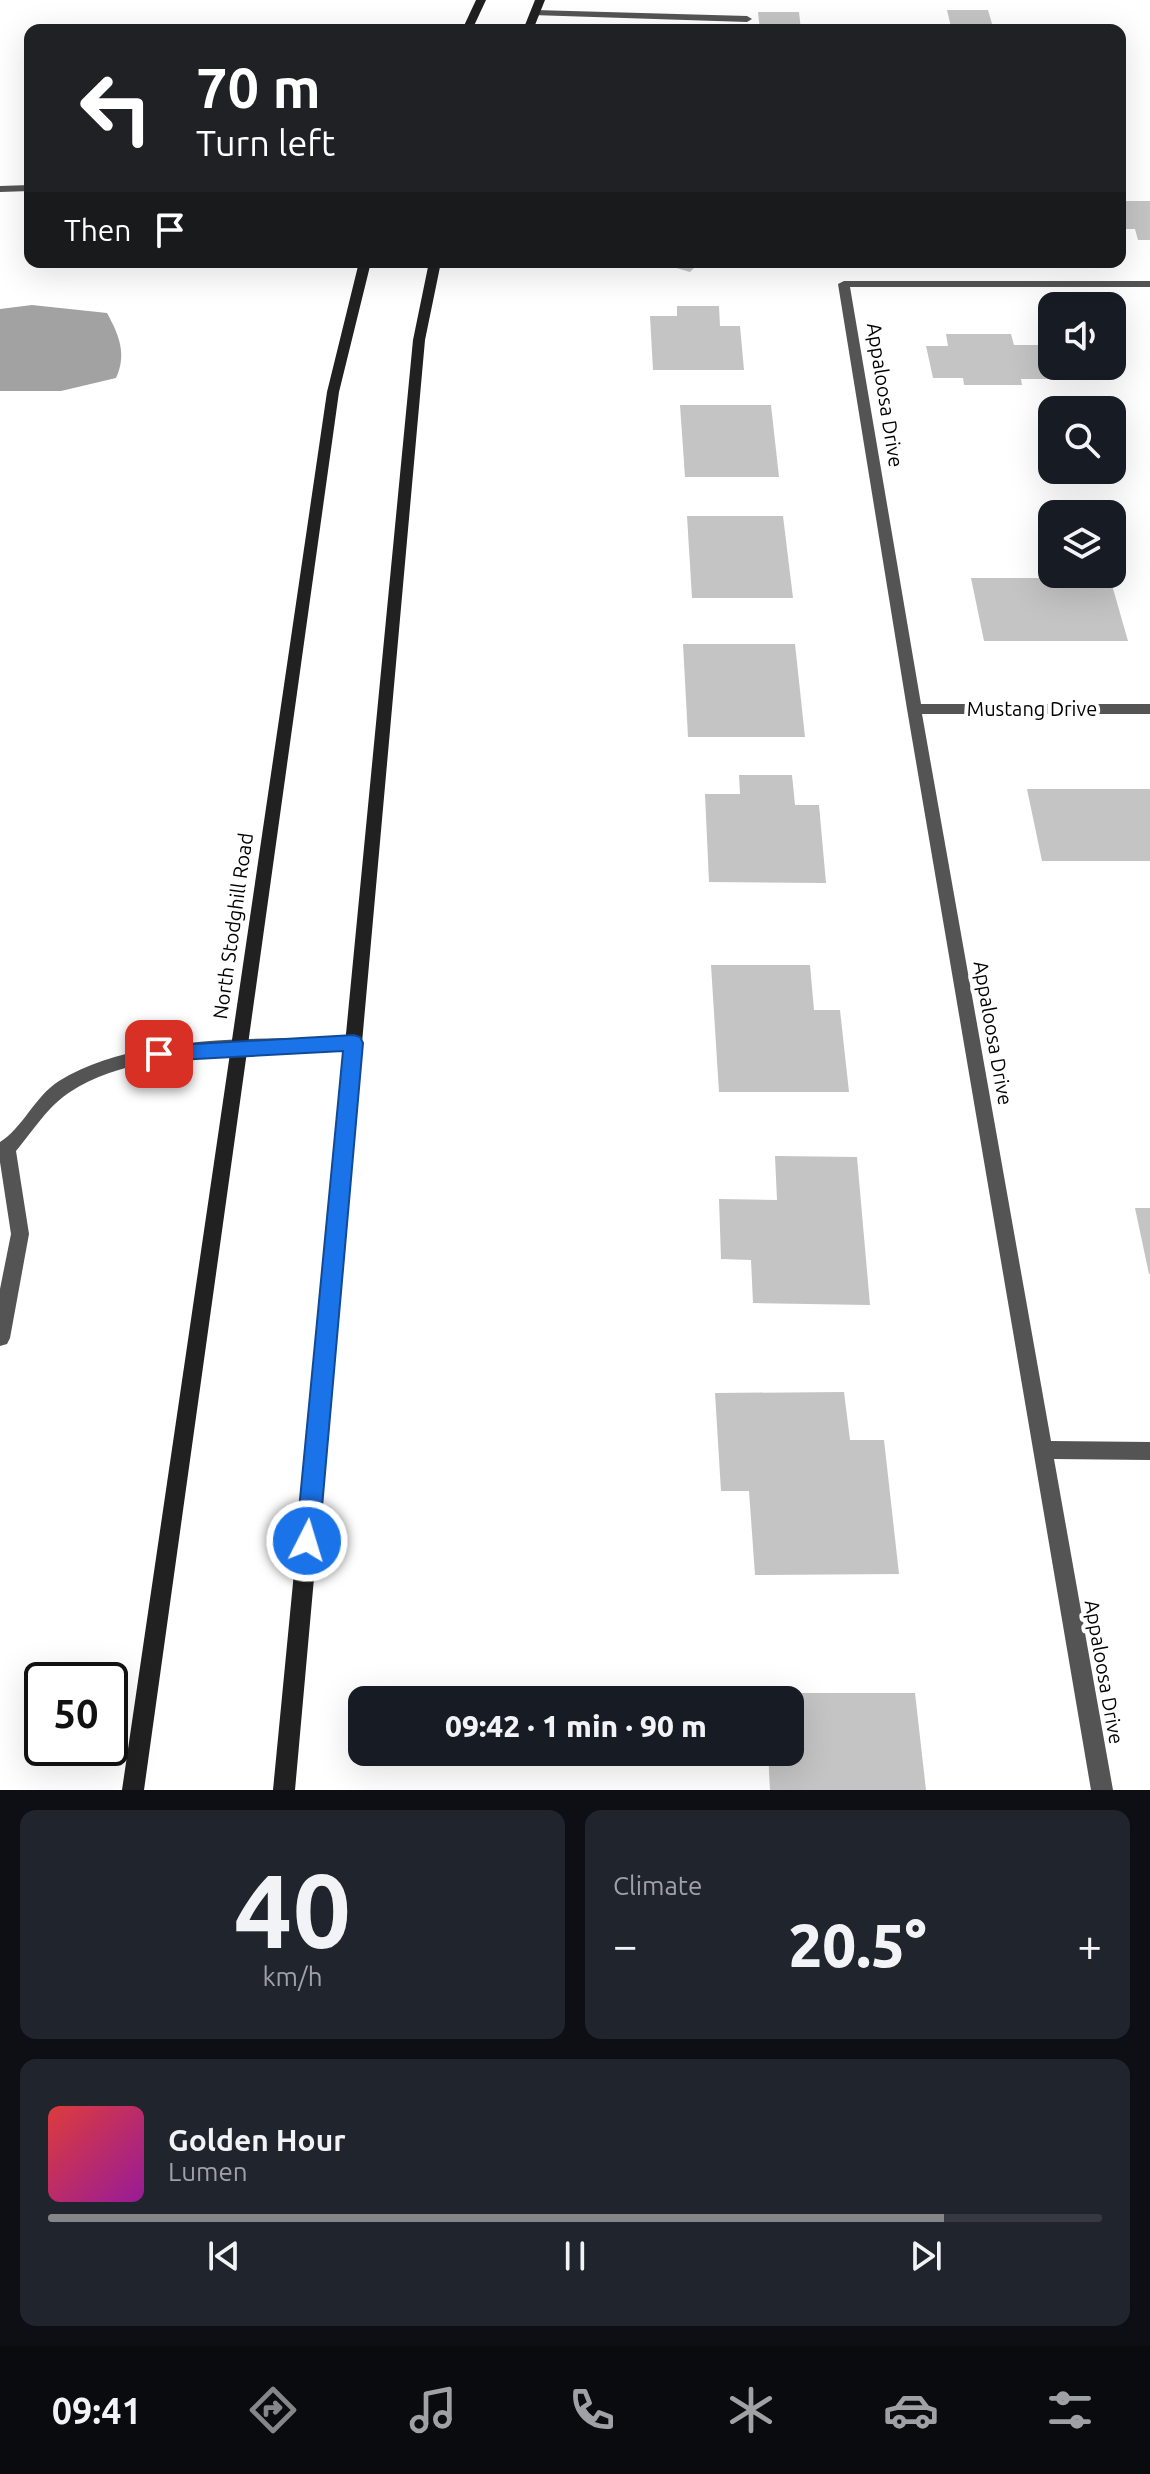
<!DOCTYPE html>
<html lang="en">
<head>
<meta charset="utf-8">
<style>
  body { margin:0; font-family:Ubuntu,sans-serif; background:#20242c; color:#f1f3f6; height:100vh; display:flex; flex-direction:column; font-size:30px; white-space:nowrap }
  * { box-sizing:border-box; margin:0 }
  p { font-size:26px; color:#9ea1a6 }
  .icon { flex:none; width:44px; height:44px; fill:none; stroke:currentColor; stroke-width:2; stroke-linecap:round; stroke-linejoin:round }
  .map { position:relative; height:1790px; overflow:hidden }
  .panel { display:flex; flex-direction:column; gap:20px; padding:20px; background:#0d0f14; flex:1 }
  .panel>* { flex:none }
  .banner { position:absolute; left:24px; top:24px; width:1102px; height:244px; border-radius:16px; box-shadow:0 8px 32px #0002; background:#202124; color:#fff; overflow:hidden }
  .fabs { position:absolute; left:1038px; top:292px; display:grid; gap:16px }
  .fabs a { display:grid; place-items:center; width:88px; height:88px; border-radius:16px; background:#171b24; box-shadow:0 8px 32px #0002; font-size:40px }
  .speed { position:absolute; left:24px; top:1662px; display:flex; gap:16px; font-size:40px; font-weight:700; text-align:center }
  .speed>* { display:grid; place-content:center; width:104px; height:104px; border-radius:50%; background:#171b24; box-shadow:0 8px 32px #0002; line-height:1 }
  .speed .limit { border:4px solid #111; border-radius:12px; background:#fff; color:#111 }
  .pin { position:absolute; display:grid; place-items:center; width:68px; height:68px; color:#fff; margin:-34px; border-radius:16px; box-shadow:0 4px 12px #0006 }
  .me { position:absolute; width:88px; margin:-44px; rotate:5deg; stroke-linejoin:round; filter:drop-shadow(0 0 6px #0008) }
  .turn { display:flex; align-items:center; gap:28px; height:168px; padding:0 40px; font-size:36px }
  .turn .icon { width:104px; height:104px; stroke-width:2.5 }
  .turn b { display:block; font-size:56px; line-height:68px }
  .then { display:flex; align-items:center; height:76px; padding:0 40px; background:#0003; gap:16px; font-size:30px }
  .big { font-size:60px; font-weight:800; line-height:1.1 }
  .panel .widget { flex:1; display:flex; flex-direction:column; justify-content:center; gap:12px; min-width:0; padding:0 28px; border-radius:16px; background:#20242c }
  .panel .dial { align-items:center; gap:0 }
  .dial b { font-size:104px; line-height:1 }
  .song { display:flex; align-items:center; gap:24px }
  .cover { width:96px; height:96px; border-radius:12px; background:linear-gradient(135deg,hsl(0 70% 55%),hsl(300 70% 35%)) }
  .played { height:8px; border-radius:4px; background:linear-gradient(90deg,#858687 85%,#363941 85%) }
  .keys { display:flex; justify-content:space-around; direction:ltr }
  .heat { display:flex; justify-content:space-between; align-items:center; font-size:44px; direction:ltr }
  .panel .tiles { flex:1; display:grid; gap:20px; grid-template-columns:1fr 1fr }
  .widget:last-child { grid-column:span 2 }
  .trip { position:absolute; left:348px; top:1686px; width:456px; height:80px; border-radius:16px; background:#171b24; box-shadow:0 8px 32px #0002; font-weight:800; line-height:80px; text-align:center }
  .dock { display:flex; height:128px; justify-content:space-around; align-items:center; background:#090b0e; color:#9ea1a6 }
  .dock .icon { width:56px; height:56px }
  .dock .selected { color:#858687 }
  .dock b { font-size:36px; color:#f1f3f6 }
  .map>svg:first-child { display:block }
</style>
</head>
<body>
<div class="map">
<svg width="1150" height="1790" viewBox="0 0 1150 1790">
  <rect width="100%" height="100%" fill="#fff"/>
  <path fill="#a2a2a2" d="M32,305L107,313C119,335 127,354 116,378L61,391H0V309Z"/>
  <g fill="#c4c4c4">
    <path d="M947,10H988L993,27H951Z"/>
    <path d="M758,12H799L801,30H760Z"/>
    <path d="M1120,201H1150V240H1138L1135,229H1120Z"/>
    <path d="M656,262H700L690,272Z"/>
    <path d="M677,306H719L720,326H740L744,370H653L650,316H677Z"/>
    <path d="M946,334H1011L1014,345H1044L1053,379H1021L1022,385H964L963,378H933L926,346H948Z"/>
    <path d="M680,405H771L779,477H685Z"/>
    <path d="M687,516H783L793,598H692Z"/>
    <path d="M971,578H1110L1128,641H984Z"/>
    <path d="M683,644H795L805,737H688Z"/>
    <path d="M739,775H792L795,805H819L826,883L709,882L705,794H740Z"/>
    <path d="M1027,789H1150V861H1042Z"/>
    <path d="M711,965H810L814,1010H840L849,1092H719Z"/>
    <path d="M775,1156L857,1157L870,1305L753,1303L751,1260L721,1259L719,1199L777,1200Z"/>
    <path d="M1135,1208H1150V1274H1149Z"/>
    <path d="M844,1392L850,1440H884L899,1574L755,1575L749,1491H721L715,1393Z"/>
    <path d="M764,1693H915L926,1790H770L768,1752H790V1700H764Z"/>
  </g>
  <g fill="none" stroke-linecap="round" stroke-linejoin="round">
    <g fill="#545454" fill-rule="evenodd">
      <path d="M535,10L747,16L752,19L747,22L532,15L530,13Z"/>
      <path d="M354,1037L360,1038L363,1043L360,1048L354,1049C271,1052 141,1045 70,1092C48,1106 33,1131 16,1151L29,1234L10,1338L7,1344L0,1346V1289L11,1234L0,1162V1142C22,1129 35,1096 59,1081C140,1032 262,1040 354,1037Z"/>
    </g>
    <g fill="#545454" fill-rule="evenodd">
      <path d="M30,185V191L0,192V186Z"/>
      <path d="M844,281H1150V287H850L921,704H1150V714H922L1051,1441L1150,1442V1460L1054,1459L1113,1790H1091L907,709L838,284Z"/>
    </g>
    <g fill="#212121" fill-rule="evenodd">
      <path d="M476,0H486L472,30H462Z"/>
      <path d="M535,0H545L533,30H523Z"/>
      <path d="M359,262H371L339,392L144,1790H122L327,392Z"/>
      <path d="M429,262H441L425,340L295,1790H273L413,340Z"/>
    </g>
  </g>
  <path fill="#1a73e8" stroke="#114b97" stroke-width="2" d="M354,1035L360,1037L363,1043L319,1541L316,1548L307,1552L299,1548L296,1541L343,1051L159,1061L152,1059L149,1054L152,1049L159,1046Z"/>
  <g text-anchor="middle" stroke-width="8" stroke-linejoin="round" paint-order="stroke">
    <g font-size="20" fill="#000" stroke="#fff">
      <text transform="translate(885 395) rotate(81)" y="7">Appaloosa Drive</text>
      <text x="1032" y="716">Mustang Drive</text>
      <text transform="translate(233 926) rotate(-82)" y="7">North Stodghill Road</text>
      <text transform="translate(993 1033) rotate(80)" y="7">Appaloosa Drive</text>
      <text transform="translate(1104 1672) rotate(80)" y="7">Appaloosa Drive</text>
    </g>
  </g>
</svg>
<div class="fabs">
<a><svg class="icon" aria-label="sound" viewBox="0 0 24 24"><path d="M4 9h4l5-4v14l-5-4H4zM17 9q2 3 0 6"/></svg></a>
<a><svg class="icon" aria-label="search" viewBox="0 0 24 24"><circle cx="10" cy="10" r="6"/><path d="M15 15l6 6"/></svg></a>
<a><svg class="icon" aria-label="layers" viewBox="0 0 24 24"><path d="M12 4l9 5-9 5-9-5zM3 14l9 5 9-5"/></svg></a>
</div>
<div class="speed"><div class="limit">50</div></div>
<div class="pin" style="left:159px;top:1054px;background:#d93025"><svg class="icon" aria-label="arrive" viewBox="0 0 24 24"><path d="M6 21V4h12l-3 4 3 4H6"/></svg></div>
<svg class="me" style="left:307px;top:1541px" viewBox="-20 -20 40 40"><circle r="17" fill="#1a73e8" stroke="#fff" stroke-width="3"/><path d="M0-11L8 9 0 5-8 9z" fill="#fff"/></svg>
<div class="trip">09:42 · 1 min · 90 m</div>
<div class="banner">
<div class="turn"><svg class="icon" aria-label="left" viewBox="0 0 24 24"><path d="M17 20v-9H6M10 6l-5 5 5 5"/></svg><div><b>70 m</b>Turn left</div></div>
<div class="then">Then<svg class="icon" aria-label="arrive" viewBox="0 0 24 24"><path d="M6 21V4h12l-3 4 3 4H6"/></svg></div>
</div>
</div>
<section class="panel">
<div class="tiles">
<div class="widget dial"><b>40</b><p>km/h</p></div>
<div class="widget"><p>Climate</p>
<div class="heat"><a>−</a><b class="big">20.5°</b><a>+</a></div>
</div>
<div class="widget">
<div class="song"><i class="cover"></i><div><b>Golden Hour</b><p>Lumen</p></div></div>
<div class="played"></div>
<div class="keys"><svg class="icon" aria-label="previous" viewBox="0 0 24 24"><path d="M18 5L8 12l10 7zM5 5v14"/></svg><svg class="icon" aria-label="pause" viewBox="0 0 24 24"><path d="M8 5v14M16 5v14"/></svg><svg class="icon" aria-label="next" viewBox="0 0 24 24"><path d="M6 5l10 7-10 7zM19 5v14"/></svg></div>
</div>
</div>
</section>
<nav class="dock">
<b>09:41</b>
<svg class="icon selected" aria-label="directions" viewBox="0 0 24 24"><path d="M12 3l9 9-9 9-9-9zM9 14v-3h6M13 9l2 2-2 2"/></svg>
<svg class="icon" aria-label="music" viewBox="0 0 24 24"><path d="M9 18V5l10-2v13"/><circle cx="6" cy="18" r="3"/><circle cx="16" cy="16" r="3"/></svg>
<svg class="icon" aria-label="phone" viewBox="0 0 24 24"><path d="M5 4h4l2 5-3 2q2 4 5 5l2-3 5 2v4C11 20 4 13 5 4z"/></svg>
<svg class="icon" aria-label="climate" viewBox="0 0 24 24"><path d="M12 3v18M4 7l16 10M4 17L20 7"/></svg>
<svg class="icon" aria-label="car" viewBox="0 0 24 24"><path d="M5 17H2v-5l4-1 3-4h7l3 4 3 1v5h-3M9 17h6M6 11h13"/><circle cx="7" cy="17" r="2"/><circle cx="17" cy="17" r="2"/></svg>
<svg class="icon" aria-label="filters" viewBox="0 0 24 24"><path d="M4 7h16M4 17h16"/><circle cx="9" cy="7" r="2"/><circle cx="15" cy="17" r="2"/></svg>
</nav>
</body>
</html>
